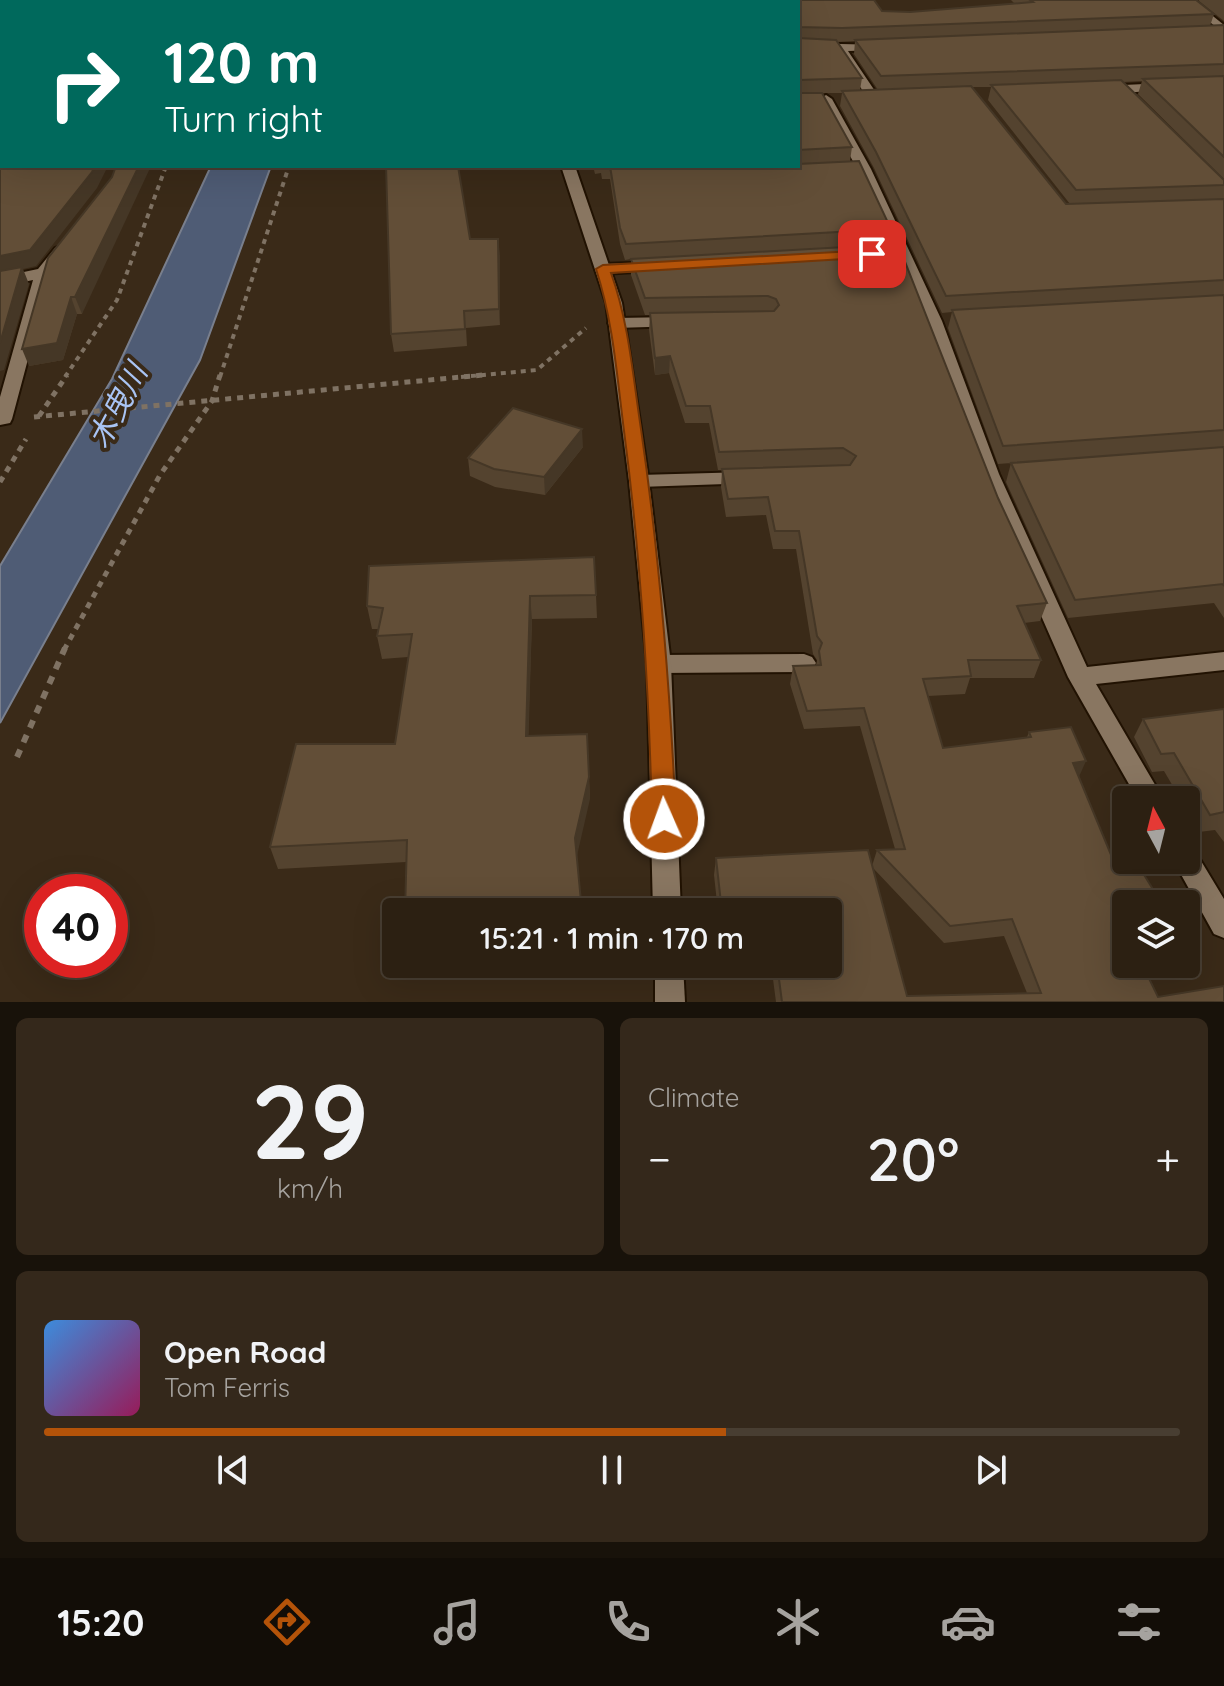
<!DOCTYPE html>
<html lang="en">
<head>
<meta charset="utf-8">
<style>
  body { margin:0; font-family:Quicksand,"Noto Sans JP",sans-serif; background:#34281b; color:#f1f3f6; height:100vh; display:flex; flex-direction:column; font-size:30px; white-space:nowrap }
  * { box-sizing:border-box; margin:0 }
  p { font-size:26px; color:#a6a39f }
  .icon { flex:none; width:44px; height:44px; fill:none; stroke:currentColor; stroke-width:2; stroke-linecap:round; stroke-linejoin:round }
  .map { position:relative; height:1002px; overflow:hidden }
  .details { display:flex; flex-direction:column; gap:16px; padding:16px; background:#18120a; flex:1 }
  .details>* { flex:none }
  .banner { position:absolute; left:0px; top:0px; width:800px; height:168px; box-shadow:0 8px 32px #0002,0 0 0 2px #483e32; background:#00695c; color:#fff; overflow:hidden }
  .needle { width:52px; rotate:353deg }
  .buttons { position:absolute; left:1112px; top:786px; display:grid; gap:16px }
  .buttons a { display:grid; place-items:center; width:88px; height:88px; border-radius:8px; background:#2c2012; box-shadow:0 8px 32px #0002,0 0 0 2px #483e32; font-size:40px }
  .speed { position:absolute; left:24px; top:874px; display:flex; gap:16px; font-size:40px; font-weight:700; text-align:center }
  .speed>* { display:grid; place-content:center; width:104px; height:104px; border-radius:50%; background:#2c2012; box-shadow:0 8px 32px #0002,0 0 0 2px #483e32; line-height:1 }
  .speed .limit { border:12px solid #d22; background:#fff; color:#111 }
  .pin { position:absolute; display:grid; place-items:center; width:68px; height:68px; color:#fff; margin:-34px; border-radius:16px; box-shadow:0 4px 12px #0006 }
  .me { position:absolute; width:88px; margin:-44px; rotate:358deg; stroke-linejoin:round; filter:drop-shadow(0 0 6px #0008) }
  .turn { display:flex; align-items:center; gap:28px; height:168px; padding:0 32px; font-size:36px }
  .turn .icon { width:104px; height:104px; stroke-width:2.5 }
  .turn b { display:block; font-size:56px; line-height:68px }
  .big { font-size:60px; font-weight:600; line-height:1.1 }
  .details .tile { flex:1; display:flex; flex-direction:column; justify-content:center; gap:12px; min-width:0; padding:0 28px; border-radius:12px; background:#34281b }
  .details .dial { align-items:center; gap:0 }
  .dial b { font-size:104px; line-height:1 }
  .song { display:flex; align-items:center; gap:24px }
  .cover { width:96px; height:96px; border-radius:12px; background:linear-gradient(135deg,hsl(210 70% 55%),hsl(330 70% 35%)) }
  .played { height:8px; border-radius:4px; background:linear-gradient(90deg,#b45309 60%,#483e32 60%) }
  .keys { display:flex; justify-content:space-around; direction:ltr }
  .heat { display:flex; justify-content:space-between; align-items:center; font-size:44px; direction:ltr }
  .details .tiles { flex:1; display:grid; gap:16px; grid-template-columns:1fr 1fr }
  .tile:last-child { grid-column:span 2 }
  .trip { position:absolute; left:382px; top:898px; width:460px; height:80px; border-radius:8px; background:#2c2012; box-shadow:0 8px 32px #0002,0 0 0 2px #483e32; font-weight:600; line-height:80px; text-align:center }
  .dock { display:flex; height:128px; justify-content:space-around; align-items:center; background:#120d07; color:#a6a39f }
  .dock .icon { width:56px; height:56px }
  .dock .selected { color:#b45309 }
  .dock b { font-size:36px; color:#f1f3f6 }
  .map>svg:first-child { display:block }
</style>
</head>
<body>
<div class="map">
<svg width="1224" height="1002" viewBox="0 0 1224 1002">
  <rect width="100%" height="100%" fill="#3a2a18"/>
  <path fill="#4f5c75" stroke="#797f8d" stroke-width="2" d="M211,166H271L200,360L0,723V566L112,379Z"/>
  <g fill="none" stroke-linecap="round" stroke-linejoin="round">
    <defs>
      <g id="minor">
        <rect x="236" y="0" width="10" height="2"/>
        <path d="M1181,0H1193L1224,25V33Z"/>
        <path d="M798,43L884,45L886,47L880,50L848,51L879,97L877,100H869L836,51L798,49Z"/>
        <path d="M1166,83L1172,87L1170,90L1102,94L1096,90L1102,86Z"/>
        <path d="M826,95L832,99L871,169L942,321L999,474L1087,667L1224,652V670L1096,684L1164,800H1138L1068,677L979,474L926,321L857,169L820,99Z"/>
        <path d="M60,246L68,251L51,273L12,419L10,423L0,425V397L33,280L0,287V277L38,269L55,248Z"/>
        <path d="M659,262L667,267L665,270L603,274L595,269L603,264Z"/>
        <path d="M674,317L680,318L682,322L680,326L616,328L608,323L616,318Z"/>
        <path d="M748,472L758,478L755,483L639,487L629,481L639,475Z"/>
        <path d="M804,654L812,657L816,663L812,669L804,672L659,673L651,670L647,664L651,658L659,655Z"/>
        <path d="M1186,847L1195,851L1224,899V938L1214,934L1173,860H1186Z"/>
      </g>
      <g id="tertiary">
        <path d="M561,166H575L622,303L649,481L671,664L681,912H653L647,664L629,481L606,303Z"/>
        <path d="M655,964H683L685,1002H655Z"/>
      </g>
    </defs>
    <use href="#minor" stroke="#211202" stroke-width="4"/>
    <use href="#tertiary" stroke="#211202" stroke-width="4"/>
    <g stroke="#7f7263" stroke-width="4" stroke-dasharray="5 5" stroke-linecap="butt">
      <path d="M65,377L117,300L166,166"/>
      <path d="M220,377L289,166"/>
      <path d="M461,377L537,370L586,328"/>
    </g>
    <g stroke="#7f7263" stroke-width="5" stroke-dasharray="6 6" stroke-linecap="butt">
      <path d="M39,416L67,375"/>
      <path d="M34,417L483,375"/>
      <path d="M0,482L26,439"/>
      <path d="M64,650L160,475L212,401L220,375"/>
    </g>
    <path stroke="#7f7263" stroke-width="6" stroke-dasharray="8 8" stroke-linecap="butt" d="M17,757L65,648"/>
    <use href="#minor" fill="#897661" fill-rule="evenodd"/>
    <use href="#tertiary" fill="#897661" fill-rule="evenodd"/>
  </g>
  <g fill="#54432f" fill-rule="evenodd">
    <path d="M1011,0H1196L1214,14L1210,26L1224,25V179L1138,94L1142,81L1123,82L1224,180V618L1214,603L1068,618L1006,482L1011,463L1139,453L998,464L948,328L952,312L942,313L874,168L840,106L842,93H822L852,147L850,161L891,229L889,244L998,498L1047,603L1040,621L1024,623L1041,660L1034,678H970L965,694L928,696L943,748L1027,737L1029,732L1079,777L1111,854L1120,836L1126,904V964L1158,997L1224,1002H776L771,964H828V912H718L714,875L716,858L872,866L877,850L895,849L860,726L804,729L790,684L793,666L816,665L817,660L813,654L796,549H773L766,515L726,517L721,487L722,470H718L709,423H685L669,373L655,375L649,330L650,315H645L631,275V259L625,260L620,244L610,179H602L601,173L595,174L593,166H798V2L882,11L910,12L1015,4ZM855,41L854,54L878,90H860L862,78L837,42ZM972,87H991L988,100L1070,204H1066ZM873,868L944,943L1004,936L1027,993L907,996Z"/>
    <path d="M1199,0H1224V21L1199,1Z"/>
    <path d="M112,177L82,314H77L63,360L29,366Z"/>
    <path d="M470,239H498L500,325L466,328L467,346L394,352L391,334Z"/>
    <path d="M583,447L545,495L495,487L470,476L468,458Z"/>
    <path d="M369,566L596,595L597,618L532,619L528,736L589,777L590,799L406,862L278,869L270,847L395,744L408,657L382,659L377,636L379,629H372L367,606Z"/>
    <path d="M1224,709V842L1215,830L1199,832L1186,809V800H1181L1164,771L1152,772L1134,737L1143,719Z"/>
  </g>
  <g fill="#453726">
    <path d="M95,166H108L97,188L36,266L23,269L29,284L4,370L0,371V256Z"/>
    <path d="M139,166H151L82,314L75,297Z"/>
    <path d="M498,239L500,255V325L499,309Z"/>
    <path d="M71,297L77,314L63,360L29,366L22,349Z"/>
    <path d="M670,356L669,373L655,375V358Z"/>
    <path d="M582,429L583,447L545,495L544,477Z"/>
    <path d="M530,596L532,619L528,758L526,736Z"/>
    <path d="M1086,761L1078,779L1073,763Z"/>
    <path d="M589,777L590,799L576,860L575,838Z"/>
  </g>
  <g fill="#624e37" stroke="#453726" stroke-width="2">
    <path d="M0,0H210L209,2H2V166H95L92,172L30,250L0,256Z"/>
    <path d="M376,0H874L882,11L910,12L1033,2L1030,0H1196L1214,14L842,28L798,27V2H375Z"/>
    <path d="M1224,25V64L881,76L855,40Z"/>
    <path d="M798,31L799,38L836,40L862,78L799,80L798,81Z"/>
    <path d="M1224,76V157L1143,79Z"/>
    <path d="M1121,80L1224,180V185L1076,190L991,85Z"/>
    <path d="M971,86L1066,204L1224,199V280L946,296L876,152L842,91Z"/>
    <path d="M798,93H822L852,147L798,150Z"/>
    <path d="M859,161L891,229L626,244L620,228L610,166H723L727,169L798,166V164Z"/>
    <path d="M116,166H139L75,297H71L57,343L22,349L48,258L112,177Z"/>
    <path d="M386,166H458L470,239H498L499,309L464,311L465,329L391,334Z"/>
    <path d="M898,244L998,498L1047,603L1017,606L1041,660H968L971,676L923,679L943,748L1031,737L1029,732L1071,727L1086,761L1073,763L1114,862H1119L1120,836L1126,845V860H1135L1162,904H1126V926H1125L1126,929V964H1142L1158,997L1224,986V1002H782L777,964H828V912H722L716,858L868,850L907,996L1041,993L1012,919L950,926L877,850L905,849L864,708L807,711L793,666L821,665L819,651L822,643L817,636L799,531H775L768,497L728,499L722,469L850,465L856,456L843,448L719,452L710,406H686L670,356L655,358L650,313L774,311L779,305L776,299L768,296L645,298L631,259Z"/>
    <path d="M22,267L0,343V271Z"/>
    <path d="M1224,295V430L1003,446L952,310Z"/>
    <path d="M513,408L582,429L544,477L494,469L468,458Z"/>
    <path d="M1224,447V586L1223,584L1075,600L1011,463Z"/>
    <path d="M594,557L596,595L530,596L526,736L587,734L589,777L575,838L582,912H405L407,840L270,847L296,744H395L412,634L377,636L383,608L367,606L369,566Z"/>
    <path d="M1224,709V812L1210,815L1174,753L1161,754L1143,719Z"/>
  </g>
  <path fill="#b45309" stroke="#753606" stroke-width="2" d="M872,250L877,251V257L611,273C629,323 633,377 641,429C660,560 670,687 676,819L672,826L664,829L655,826L652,819C649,689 641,560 624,431C617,376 613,321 596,269L603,265Z"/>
  <g text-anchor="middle" stroke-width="8" stroke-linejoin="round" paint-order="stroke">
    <g font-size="30" font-style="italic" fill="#a9c4f4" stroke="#3a2a18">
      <text transform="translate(118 406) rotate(-62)" y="10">木曳川</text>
    </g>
  </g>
</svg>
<div class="buttons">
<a><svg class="needle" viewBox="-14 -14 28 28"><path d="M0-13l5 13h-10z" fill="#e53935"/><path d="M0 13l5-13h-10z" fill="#a6a39f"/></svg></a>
<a><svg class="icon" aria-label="layers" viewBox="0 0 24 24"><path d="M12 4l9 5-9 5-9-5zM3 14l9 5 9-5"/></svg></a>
</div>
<div class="speed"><div class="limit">40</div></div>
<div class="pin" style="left:872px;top:254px;background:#d93025"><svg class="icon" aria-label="arrive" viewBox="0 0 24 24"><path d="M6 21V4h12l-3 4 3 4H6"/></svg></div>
<svg class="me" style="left:664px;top:819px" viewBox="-20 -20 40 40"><circle r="17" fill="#b45309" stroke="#fff" stroke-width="3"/><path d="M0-11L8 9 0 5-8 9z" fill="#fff"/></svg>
<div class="trip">15:21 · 1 min · 170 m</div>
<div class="banner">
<div class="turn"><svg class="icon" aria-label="right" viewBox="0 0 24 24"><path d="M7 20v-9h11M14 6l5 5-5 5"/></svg><div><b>120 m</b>Turn right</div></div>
</div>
</div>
<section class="details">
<div class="tiles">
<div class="tile dial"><b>29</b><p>km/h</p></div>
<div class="tile"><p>Climate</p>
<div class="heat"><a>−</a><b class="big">20°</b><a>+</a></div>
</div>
<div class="tile">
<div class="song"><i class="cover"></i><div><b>Open Road</b><p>Tom Ferris</p></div></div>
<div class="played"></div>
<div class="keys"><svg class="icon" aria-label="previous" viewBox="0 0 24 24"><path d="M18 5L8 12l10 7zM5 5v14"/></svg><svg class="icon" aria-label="pause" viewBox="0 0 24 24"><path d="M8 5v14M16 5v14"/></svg><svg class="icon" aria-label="next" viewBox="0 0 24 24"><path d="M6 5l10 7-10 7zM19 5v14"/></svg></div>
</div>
</div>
</section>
<nav class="dock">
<b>15:20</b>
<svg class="icon selected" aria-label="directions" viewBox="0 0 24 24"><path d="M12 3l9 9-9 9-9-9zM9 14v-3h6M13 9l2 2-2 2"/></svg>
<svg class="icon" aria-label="music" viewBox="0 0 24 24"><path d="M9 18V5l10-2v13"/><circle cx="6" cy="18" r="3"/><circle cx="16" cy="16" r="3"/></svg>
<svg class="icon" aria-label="phone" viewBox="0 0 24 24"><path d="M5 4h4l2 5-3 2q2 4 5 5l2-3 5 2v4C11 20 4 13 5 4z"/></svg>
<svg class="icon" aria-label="climate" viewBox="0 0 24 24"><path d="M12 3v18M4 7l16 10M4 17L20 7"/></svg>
<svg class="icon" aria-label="car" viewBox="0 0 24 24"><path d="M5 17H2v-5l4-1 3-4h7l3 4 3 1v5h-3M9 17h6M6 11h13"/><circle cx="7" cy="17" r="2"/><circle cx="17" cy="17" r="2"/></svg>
<svg class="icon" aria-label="filters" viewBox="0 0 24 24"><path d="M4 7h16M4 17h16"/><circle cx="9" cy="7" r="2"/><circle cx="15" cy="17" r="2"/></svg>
</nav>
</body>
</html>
